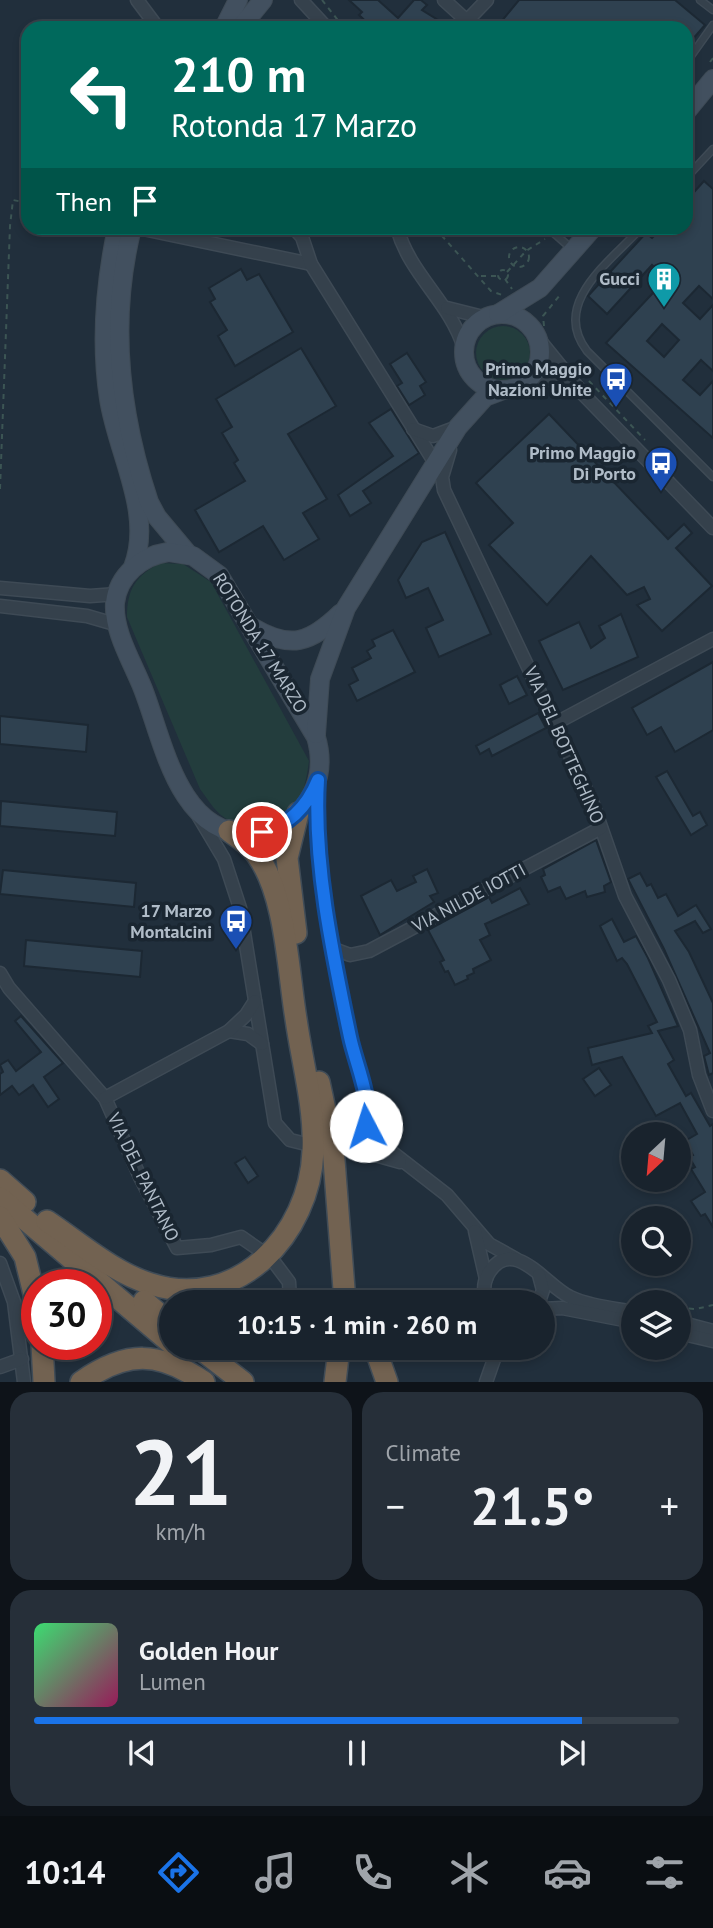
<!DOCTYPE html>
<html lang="en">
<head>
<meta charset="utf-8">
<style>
  body { margin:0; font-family:"PT Sans",sans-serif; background:#262f39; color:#f1f3f6; height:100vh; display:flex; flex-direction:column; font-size:26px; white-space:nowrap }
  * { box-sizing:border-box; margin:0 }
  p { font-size:23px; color:#9fa4aa }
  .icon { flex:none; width:38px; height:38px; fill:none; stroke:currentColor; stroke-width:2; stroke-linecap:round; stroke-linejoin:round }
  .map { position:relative; height:1382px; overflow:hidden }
  .details { display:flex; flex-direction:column; gap:10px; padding:10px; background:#0e1319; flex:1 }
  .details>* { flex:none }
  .banner { position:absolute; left:21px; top:21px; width:672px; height:214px; border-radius:21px; box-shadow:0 4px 10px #0003,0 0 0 2px #374049; background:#00695c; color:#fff; overflow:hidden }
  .needle { width:46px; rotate:206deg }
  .controls { position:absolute; left:621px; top:1122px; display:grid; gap:14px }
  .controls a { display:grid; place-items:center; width:70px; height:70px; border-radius:50%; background:#19232d; box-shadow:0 4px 10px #0003,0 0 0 2px #374049; font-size:35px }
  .speed { position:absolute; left:21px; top:1269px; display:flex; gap:14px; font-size:35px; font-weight:700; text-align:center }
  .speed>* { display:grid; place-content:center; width:91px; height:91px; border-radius:50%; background:#19232d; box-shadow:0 4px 10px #0003,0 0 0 2px #374049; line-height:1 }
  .speed .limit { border:10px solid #d22; background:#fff; color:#111 }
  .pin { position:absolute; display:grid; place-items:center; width:60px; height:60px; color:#fff; margin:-30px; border:4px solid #fff; border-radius:50%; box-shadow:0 2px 7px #0007 }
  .me { position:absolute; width:77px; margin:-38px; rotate:355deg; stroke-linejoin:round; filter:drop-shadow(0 0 5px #0008) }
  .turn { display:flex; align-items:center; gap:24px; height:147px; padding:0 35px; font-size:32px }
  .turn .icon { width:91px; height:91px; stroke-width:2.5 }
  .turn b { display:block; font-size:49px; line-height:60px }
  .then { display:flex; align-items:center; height:66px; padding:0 35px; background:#0003; gap:14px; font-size:26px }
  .big { font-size:52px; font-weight:600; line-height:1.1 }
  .details .tile { flex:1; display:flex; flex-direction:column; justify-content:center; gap:10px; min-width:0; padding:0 24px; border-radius:21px; background:#262f39 }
  .details .dial { align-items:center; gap:0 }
  .dial b { font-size:91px; line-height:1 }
  .song { display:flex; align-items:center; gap:21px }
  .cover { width:84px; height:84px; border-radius:10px; background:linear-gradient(135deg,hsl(140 70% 55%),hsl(330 70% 35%)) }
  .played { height:7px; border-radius:4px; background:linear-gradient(90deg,#1a73e8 85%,#374049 85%) }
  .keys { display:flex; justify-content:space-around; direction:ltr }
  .heat { display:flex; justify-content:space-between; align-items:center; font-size:38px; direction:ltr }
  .details .tiles { flex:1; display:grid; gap:10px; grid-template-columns:1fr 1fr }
  .tile:last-child { grid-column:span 2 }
  .trip { position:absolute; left:159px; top:1290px; width:396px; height:70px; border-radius:35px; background:#19232d; box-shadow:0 4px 10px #0003,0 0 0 2px #374049; font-weight:600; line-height:70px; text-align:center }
  .dock { display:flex; height:112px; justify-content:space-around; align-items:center; background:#0a0e12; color:#9fa4aa }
  .dock .icon { width:49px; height:49px }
  .dock .selected { color:#1a73e8 }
  .dock b { font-size:32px; color:#f1f3f6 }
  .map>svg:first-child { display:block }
</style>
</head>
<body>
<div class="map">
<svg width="713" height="1382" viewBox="0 0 713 1382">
  <rect width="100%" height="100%" fill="#212f3c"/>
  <g fill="#233d3d">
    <circle cx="503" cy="353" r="27"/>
    <path d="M161,563L183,564L211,582L309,761C307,776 304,796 293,808C279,823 248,830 230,821C216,814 209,801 200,789L127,617C127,589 136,575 161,563Z"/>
  </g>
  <g fill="#2f4150" stroke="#1c2833" stroke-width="2" fill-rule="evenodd">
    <path d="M349,0H378L398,18L414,0H421L427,5L422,10L451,28H373L359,15L362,12Z"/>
    <path d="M519,0H675L705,25L686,47V28H496Z"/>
    <path d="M704,181L713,189V299L699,286L683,303L700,319L713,305V371L701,360L683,380L700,395L713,381V438L606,343L667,278L652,265L607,314L588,296L646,233L652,238L662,228H686V201ZM662,324L679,340L664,357L647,341Z"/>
    <path d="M241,269L247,280L259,274L293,332L235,366L218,336L227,330L210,302L215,299L209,288Z"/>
    <path d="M301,348L336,406L288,434L327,499L303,513L319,539L284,560L263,526L219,552L195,510L245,481L234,463L238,460L222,433L232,427L216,399Z"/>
    <path d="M407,353L426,382L420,386L425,395L409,405L397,386L402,383L390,364Z"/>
    <path d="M391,409L419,453L363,491L371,503L350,516L338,495L393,456L369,423Z"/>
    <path d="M549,414L668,539L684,524L692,533L676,548L712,586L662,631L637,605L650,599L644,587L627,595L591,556L547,605L489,545L513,523L476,483Z"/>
    <path d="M445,532L491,634L439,657L426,628L443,620L428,588L406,598L398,580L422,542Z"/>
    <path d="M621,614L638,657L563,690L539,641L579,622L591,648L605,638L599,626Z"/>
    <path d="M393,630L415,672L357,701L349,685L358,680L352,668L371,658L367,651L375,646L372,640Z"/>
    <path d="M713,662V730L675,752L661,727L647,735L632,708Z"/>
    <path d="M517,676L527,695L509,704L500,685Z"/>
    <path d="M538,713L546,728L492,756L489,749L480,754L476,746Z"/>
    <path d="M0,716L88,725L86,752L0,744Z"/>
    <path d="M667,771L693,816L700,812L707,825L691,835L656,777Z"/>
    <path d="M1,801L117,812L115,836L0,826Z"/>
    <path d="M596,840L611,882L604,886L605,892L587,897L585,891L566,899L560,887L548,892L541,877L545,875L543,869Z"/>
    <path d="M427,869L438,893L430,896L434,902L380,935L361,896L391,880L397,891L416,882L413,876Z"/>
    <path d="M3,870L136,883L134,907L0,894Z"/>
    <path d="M640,873L647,886L651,884L658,898L666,894L678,916L696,905L711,929L703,933L695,921L675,931L689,952L713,1003V1073L709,1075L704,1056L710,1053L664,949L628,879Z"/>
    <path d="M520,888L529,904L485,924L490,935L480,940L491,960L473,969L474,973L467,976L468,979L455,985L448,971L445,972L440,962L444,960L428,930L489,897L492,903Z"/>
    <path d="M612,919L624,942L636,936L648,958L678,1026L658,1031L674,1060L668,1064L686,1096L691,1093L710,1126L713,1124V1227L705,1214L701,1216L691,1201L705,1192L691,1169L695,1167L689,1157L693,1155L685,1141L697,1134L680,1103L656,1116L622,1057L592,1065L588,1048L652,1033L648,1026L657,1022L627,964L622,958L617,961L600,926Z"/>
    <path d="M26,940L142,951L140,977L24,966Z"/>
    <path d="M21,1016L63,1063L44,1077L59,1099L48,1107L33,1085L19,1095L12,1086L0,1095V1074L3,1072L0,1065L8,1060L16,1071L41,1052L15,1021Z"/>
    <path d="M599,1068L611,1085L595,1096L583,1079Z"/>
    <path d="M245,1157L258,1176L248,1183L235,1163Z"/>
  </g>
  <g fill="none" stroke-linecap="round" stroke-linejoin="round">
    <defs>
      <g id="lane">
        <path d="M700,0L713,10"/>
        <path d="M686,63L713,25"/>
        <path d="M686,178L713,149"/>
        <path d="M548,228L572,249"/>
        <path d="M641,228C611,261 550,303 587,351L713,477"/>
      </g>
      <g id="street">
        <path d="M137,0L158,28"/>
        <path d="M301,0L327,28"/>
        <path d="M444,0L467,21"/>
        <path d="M460,28L487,0"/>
        <path d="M138,228L311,264"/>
        <path d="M294,228L302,237L311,264L435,463"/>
        <path d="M397,228C410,275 450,302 464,348"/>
        <path d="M447,308L487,318"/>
        <path d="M537,337L584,395L713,528"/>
        <path d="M527,382L555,379L575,389"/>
        <path d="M413,429L433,436L457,427"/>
        <path d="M450,450L442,477L444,490L593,804L625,896L669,980L690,1030L699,1075L713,1111"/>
        <path d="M0,588L90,596L117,594"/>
        <path d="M0,606L87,616L118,625"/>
        <path d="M556,723L713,639"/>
        <path d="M318,785C313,864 334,959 350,1036C355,1062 371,1094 368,1120C366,1134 355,1141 343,1146"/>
        <path d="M199,817L224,859L240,908L275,1123L290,1140L306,1144"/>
        <path d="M334,949L350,955L369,951L601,828"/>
        <path d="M0,973L9,988L105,1098L140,1177L177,1248L211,1245L241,1237L264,1253"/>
        <path d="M229,1031L248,1034L262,1044"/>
        <path d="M105,1098L229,1031L246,1015L255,1001"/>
        <path d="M369,1116L384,1146L447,1195L489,1244L516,1259"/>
        <path d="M343,1146L400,1162"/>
        <path d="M475,1231L486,1279"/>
        <path d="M274,1262L289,1282L290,1299L286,1302"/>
        <path d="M0,1263L14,1302L24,1382"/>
        <path d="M487,1302C483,1292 483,1281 490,1271C515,1236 547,1287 570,1297C589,1306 613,1308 634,1312"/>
        <path d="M539,1302L543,1290L539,1275"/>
        <path d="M542,1309L562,1308L634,1322"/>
        <path d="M679,1322L713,1331"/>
        <path d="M679,1333L713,1341"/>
        <path d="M0,1367L22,1359"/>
        <path d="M486,1382L498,1348"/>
      </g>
      <g id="secondary">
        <path d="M224,28L238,0"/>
        <path d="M240,28L263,0"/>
        <path d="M686,112L713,79"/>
        <path d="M117,228C105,285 100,341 109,399C117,453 154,513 133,567"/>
        <path d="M132,228C109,320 119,412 149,502L157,517L188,554"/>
        <circle cx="502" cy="352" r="38"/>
        <path d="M498,314L540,288L593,228"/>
        <path d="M168,552L193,556L219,575L316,737C324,764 319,790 300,811C287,825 267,834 248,834C178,833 163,740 143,689C133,663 113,632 115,603C118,575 142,556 168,552Z"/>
        <path d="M252,627C291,650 310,643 341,613"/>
        <path d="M316,734L320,679L346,608L458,427L485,397L501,391"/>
      </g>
      <g id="highway">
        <path d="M296,933L287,858L298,813"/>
        <path d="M319,1082L333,1147L345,1302"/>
        <path d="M0,1180L25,1202"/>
        <path d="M0,1198L172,1344"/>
        <path d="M0,1217L25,1257L37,1306"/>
        <path d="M47,1221C80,1243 114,1273 151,1284C238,1312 310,1234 313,1151C315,1107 302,1062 296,1019C288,971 286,895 257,855C250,845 239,838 229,831"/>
        <path d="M144,1301L172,1325"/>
        <path d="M42,1344L44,1382"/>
        <path d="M199,1348L243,1382"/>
        <path d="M375,1348L387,1382"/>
        <path d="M81,1382C127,1350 159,1351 204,1382"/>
        <path d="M335,1382L339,1348"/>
      </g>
    </defs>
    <use href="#lane" stroke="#3e4a55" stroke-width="9"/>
    <use href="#street" stroke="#3e4a55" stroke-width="15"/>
    <use href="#secondary" stroke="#3e4a55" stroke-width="20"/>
    <use href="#highway" stroke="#404c57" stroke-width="24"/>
    <g stroke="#3c5554" stroke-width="2" stroke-dasharray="5 5" stroke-linecap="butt">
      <path d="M322,0L344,28"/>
      <path d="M710,62L713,58"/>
      <path d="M435,228L491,291L502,295"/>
      <circle cx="519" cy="257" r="10"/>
      <circle cx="503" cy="275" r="5"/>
      <path d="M507,272L526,251L545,239"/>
      <path d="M481,276H496"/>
      <path d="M505,279L512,289"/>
      <path d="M544,326L543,316L560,295"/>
      <path d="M589,381L645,440"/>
      <path d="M0,489L10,226L13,200L28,203"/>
      <path d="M634,1299L639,1297L656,1302"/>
      <path d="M679,1308L696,1309L713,1305"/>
    </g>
    <use href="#lane" stroke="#35414c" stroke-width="6"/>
    <use href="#street" stroke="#35414c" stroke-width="12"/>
    <use href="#secondary" stroke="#42505f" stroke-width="18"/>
    <use href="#highway" stroke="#726251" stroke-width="21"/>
  </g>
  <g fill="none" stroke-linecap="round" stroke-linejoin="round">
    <defs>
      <path id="route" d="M262,832C290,825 307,807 318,780C313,863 333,956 350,1037C356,1065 372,1098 366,1126"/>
    </defs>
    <use href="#route" stroke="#114b97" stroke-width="18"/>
    <use href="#route" stroke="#1a73e8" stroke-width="12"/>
  </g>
  <defs>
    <symbol id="building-pin" viewBox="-11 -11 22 30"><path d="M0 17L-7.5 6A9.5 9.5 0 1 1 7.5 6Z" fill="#0f9aa8" stroke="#1a2631"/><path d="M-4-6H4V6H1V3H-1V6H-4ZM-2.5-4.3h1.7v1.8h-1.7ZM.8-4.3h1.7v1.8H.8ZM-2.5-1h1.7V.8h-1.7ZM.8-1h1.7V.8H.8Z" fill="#fff"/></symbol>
    <symbol id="bus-pin" viewBox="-11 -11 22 30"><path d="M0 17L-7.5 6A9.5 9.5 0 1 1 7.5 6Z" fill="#1a4fb4" stroke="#1a2631"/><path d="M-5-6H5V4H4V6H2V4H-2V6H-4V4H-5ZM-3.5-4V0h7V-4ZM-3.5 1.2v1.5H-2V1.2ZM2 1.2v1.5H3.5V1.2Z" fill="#fff"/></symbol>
  </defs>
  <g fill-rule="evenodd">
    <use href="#building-pin" x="645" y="260" width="38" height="52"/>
    <use href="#bus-pin" x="597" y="360" width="38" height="52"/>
    <use href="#bus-pin" x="642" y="444" width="38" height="52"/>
    <use href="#bus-pin" x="217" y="902" width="38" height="52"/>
  </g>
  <g text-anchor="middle" stroke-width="7" stroke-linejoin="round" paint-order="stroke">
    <g font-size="18" font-weight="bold" fill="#b0bcc8" stroke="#1a2631" text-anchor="end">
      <text x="640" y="285">Gucci</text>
      <text x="592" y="375">Primo Maggio<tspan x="592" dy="21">Nazioni Unite</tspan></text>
      <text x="636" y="459">Primo Maggio<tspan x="636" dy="21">Di Porto</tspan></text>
      <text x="212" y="917">17 Marzo<tspan x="212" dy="21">Montalcini</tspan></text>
    </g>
    <g font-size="18" fill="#b0bcc8" stroke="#1a2631">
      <text transform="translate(260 643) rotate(58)" y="6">ROTONDA 17 MARZO</text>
      <text transform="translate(564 745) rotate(66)" y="6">VIA DEL BOTTEGHINO</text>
      <text transform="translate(469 898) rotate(-28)" y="6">VIA NILDE IOTTI</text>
      <text transform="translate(143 1177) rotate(64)" y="6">VIA DEL PANTANO</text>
    </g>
  </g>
</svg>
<div class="controls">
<a><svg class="needle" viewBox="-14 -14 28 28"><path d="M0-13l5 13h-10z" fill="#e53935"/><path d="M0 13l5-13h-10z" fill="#9fa4aa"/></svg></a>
<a><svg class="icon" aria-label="search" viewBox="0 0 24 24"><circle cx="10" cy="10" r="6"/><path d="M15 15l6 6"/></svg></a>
<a><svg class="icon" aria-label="layers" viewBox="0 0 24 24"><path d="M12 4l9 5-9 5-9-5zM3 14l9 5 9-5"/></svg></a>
</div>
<div class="speed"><div class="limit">30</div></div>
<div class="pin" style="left:262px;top:832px;background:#d93025"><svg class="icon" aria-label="arrive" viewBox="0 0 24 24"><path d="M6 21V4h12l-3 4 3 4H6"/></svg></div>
<svg class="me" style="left:366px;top:1126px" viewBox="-20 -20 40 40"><circle r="19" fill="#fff"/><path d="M0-13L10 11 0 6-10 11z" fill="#1a73e8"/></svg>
<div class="trip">10:15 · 1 min · 260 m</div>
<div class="banner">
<div class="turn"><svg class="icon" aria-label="left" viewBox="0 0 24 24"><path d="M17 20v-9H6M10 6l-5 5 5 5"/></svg><div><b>210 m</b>Rotonda 17 Marzo</div></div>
<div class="then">Then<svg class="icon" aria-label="arrive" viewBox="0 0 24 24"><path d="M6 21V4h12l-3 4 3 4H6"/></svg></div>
</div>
</div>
<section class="details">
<div class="tiles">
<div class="tile dial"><b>21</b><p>km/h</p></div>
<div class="tile"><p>Climate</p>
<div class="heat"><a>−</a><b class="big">21.5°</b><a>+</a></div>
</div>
<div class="tile">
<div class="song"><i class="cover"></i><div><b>Golden Hour</b><p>Lumen</p></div></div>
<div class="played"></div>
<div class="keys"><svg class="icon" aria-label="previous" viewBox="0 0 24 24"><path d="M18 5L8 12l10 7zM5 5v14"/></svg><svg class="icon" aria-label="pause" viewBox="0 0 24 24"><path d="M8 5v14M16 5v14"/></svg><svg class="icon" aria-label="next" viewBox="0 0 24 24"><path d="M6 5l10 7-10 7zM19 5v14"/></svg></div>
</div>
</div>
</section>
<nav class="dock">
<b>10:14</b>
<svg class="icon selected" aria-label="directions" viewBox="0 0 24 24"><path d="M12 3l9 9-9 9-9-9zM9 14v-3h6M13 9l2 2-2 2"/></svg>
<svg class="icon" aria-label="music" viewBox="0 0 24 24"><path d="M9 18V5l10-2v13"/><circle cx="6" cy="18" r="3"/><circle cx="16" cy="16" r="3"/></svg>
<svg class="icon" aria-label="phone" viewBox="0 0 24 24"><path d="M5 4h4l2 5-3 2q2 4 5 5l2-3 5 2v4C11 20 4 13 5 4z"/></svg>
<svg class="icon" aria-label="climate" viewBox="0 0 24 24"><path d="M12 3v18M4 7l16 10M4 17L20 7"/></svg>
<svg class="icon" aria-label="car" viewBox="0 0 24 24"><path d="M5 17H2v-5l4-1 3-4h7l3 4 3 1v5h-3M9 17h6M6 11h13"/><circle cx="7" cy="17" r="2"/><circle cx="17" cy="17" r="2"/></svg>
<svg class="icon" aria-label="filters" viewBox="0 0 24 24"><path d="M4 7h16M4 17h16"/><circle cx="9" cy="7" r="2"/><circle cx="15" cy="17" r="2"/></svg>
</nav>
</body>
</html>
